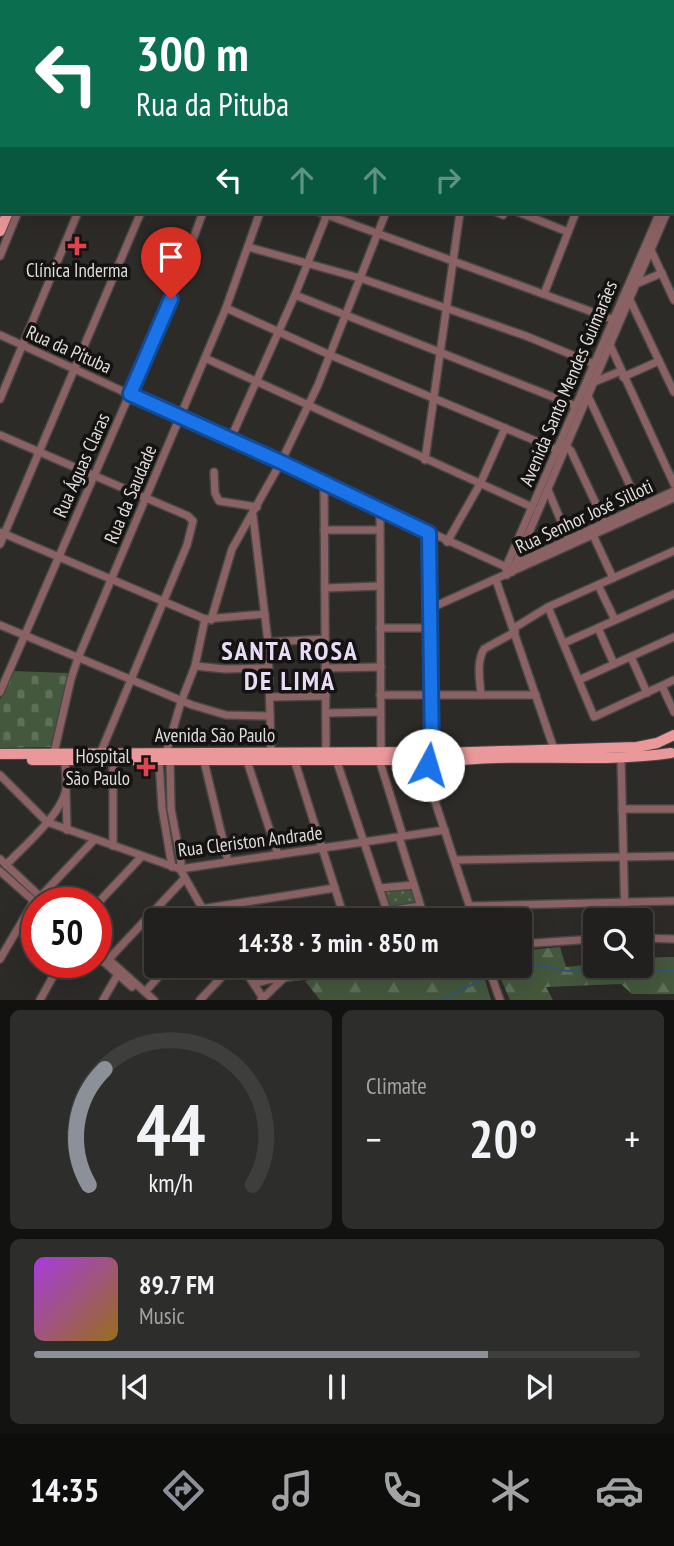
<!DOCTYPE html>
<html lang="en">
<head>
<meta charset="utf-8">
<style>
  body { margin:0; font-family:"PT Sans Narrow",sans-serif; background:#2d2d2b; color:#f1f3f6; height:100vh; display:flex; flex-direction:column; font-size:26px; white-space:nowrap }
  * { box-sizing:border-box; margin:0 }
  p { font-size:23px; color:#a2a3a4 }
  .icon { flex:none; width:38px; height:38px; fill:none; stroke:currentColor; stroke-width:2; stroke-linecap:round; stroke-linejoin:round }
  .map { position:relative; height:1000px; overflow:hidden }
  .panel { display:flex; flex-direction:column; gap:10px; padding:10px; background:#121210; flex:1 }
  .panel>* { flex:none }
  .top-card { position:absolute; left:0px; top:0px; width:676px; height:214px; box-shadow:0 7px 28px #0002,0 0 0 2px #3e3e3c; background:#0b6e4f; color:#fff; overflow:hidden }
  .fabs { position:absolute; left:583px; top:908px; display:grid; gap:14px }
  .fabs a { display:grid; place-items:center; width:70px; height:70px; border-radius:7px; background:#21201e; box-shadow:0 7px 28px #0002,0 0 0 2px #3e3e3c; font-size:35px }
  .speed { position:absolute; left:21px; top:887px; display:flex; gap:14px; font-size:35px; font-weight:700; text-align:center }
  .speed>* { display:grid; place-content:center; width:91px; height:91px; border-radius:50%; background:#21201e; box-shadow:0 7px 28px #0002,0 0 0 2px #3e3e3c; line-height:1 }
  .speed .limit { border:10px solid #d22; background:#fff; color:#111 }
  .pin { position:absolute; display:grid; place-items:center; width:60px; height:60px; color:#fff; margin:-72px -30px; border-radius:50% 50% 50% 0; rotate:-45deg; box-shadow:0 0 7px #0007 }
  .pin .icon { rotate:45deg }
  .me { position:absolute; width:77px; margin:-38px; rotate:6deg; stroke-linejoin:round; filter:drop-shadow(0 0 5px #0008) }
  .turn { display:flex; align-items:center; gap:24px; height:147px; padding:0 21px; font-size:32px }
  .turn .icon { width:91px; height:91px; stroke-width:2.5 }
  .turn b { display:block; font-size:49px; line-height:60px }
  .lanes { display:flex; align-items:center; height:66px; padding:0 21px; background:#0003; justify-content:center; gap:35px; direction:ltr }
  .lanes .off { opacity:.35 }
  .big { font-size:52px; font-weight:800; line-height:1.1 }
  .panel .tile { flex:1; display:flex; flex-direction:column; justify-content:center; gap:10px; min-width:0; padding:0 24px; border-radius:10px; background:#2d2d2b }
  .panel .dial { align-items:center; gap:0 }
  .dial svg { height:182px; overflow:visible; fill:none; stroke:#3e3e3c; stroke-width:7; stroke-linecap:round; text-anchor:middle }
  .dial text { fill:#f1f3f6; stroke:none }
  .song { display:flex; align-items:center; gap:21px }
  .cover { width:84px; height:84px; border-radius:10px; background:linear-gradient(135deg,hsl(280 70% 55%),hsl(40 70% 35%)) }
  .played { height:7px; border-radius:4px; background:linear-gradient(90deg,#8c9099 75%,#3e3e3c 75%) }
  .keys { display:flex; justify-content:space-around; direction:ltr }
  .heat { display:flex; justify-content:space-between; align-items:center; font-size:38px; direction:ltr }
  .panel .tiles { flex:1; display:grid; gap:10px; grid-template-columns:1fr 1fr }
  .tile:last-child { grid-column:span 2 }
  .trip { position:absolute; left:144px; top:908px; width:388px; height:70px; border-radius:7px; background:#21201e; box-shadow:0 7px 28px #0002,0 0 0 2px #3e3e3c; font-weight:800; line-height:70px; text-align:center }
  .tab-bar { display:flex; height:112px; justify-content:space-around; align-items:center; background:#0d0d0c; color:#a2a3a4 }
  .tab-bar .icon { width:49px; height:49px }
  .tab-bar .on { color:#8c9099 }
  .tab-bar b { font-size:32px; color:#f1f3f6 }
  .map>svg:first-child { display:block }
</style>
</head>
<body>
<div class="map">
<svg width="674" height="1000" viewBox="0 0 674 1000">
  <defs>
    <pattern id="forest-firs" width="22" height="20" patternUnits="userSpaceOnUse" patternTransform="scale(1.75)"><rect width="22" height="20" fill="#44583d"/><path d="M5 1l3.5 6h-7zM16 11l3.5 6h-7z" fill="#5f7058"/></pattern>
    <pattern id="cemetery-stones" width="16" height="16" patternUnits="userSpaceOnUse" patternTransform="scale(1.75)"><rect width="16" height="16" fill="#44583d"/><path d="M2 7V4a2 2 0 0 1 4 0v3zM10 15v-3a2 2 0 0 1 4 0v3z" fill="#5f7058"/></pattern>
    <pattern id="park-dots" width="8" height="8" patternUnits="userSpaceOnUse" patternTransform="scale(1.75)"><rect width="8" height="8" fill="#44583d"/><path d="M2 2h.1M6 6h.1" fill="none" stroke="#5f7058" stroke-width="1.8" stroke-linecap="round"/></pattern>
  </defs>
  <rect width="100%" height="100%" fill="#2c2b28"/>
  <g fill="url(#forest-firs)">
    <path d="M560,947L566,967L595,964V966H640L641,958L674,957V994H632L621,984L546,987L553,1000H510L495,966H520V951Z"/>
    <path d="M383,966H481L491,1000H320L305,981Z"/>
  </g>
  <path fill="url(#cemetery-stones)" d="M11,671L69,673L53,747L0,748V700Z"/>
  <path fill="url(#park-dots)" d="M411,887L416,904L389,908L385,891Z"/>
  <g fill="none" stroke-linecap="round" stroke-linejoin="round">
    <g stroke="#33556f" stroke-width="2">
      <path d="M496,975L515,969L541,966L567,971L628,969L674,971"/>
      <path d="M441,1000L488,977"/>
    </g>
    <defs>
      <g id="minor">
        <path d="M212,0L221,2"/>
        <path d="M397,0L410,2"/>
        <path d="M81,2L82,0"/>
        <path d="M103,2L104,0"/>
        <path d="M165,2L166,0"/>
        <path d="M285,2L286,0"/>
        <path d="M388,2L389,0"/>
        <path d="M491,2V0"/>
        <path d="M595,2V0"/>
        <path d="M0,117L2,118"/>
        <path d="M0,125L2,126"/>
        <path d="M674,180V179"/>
        <path d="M0,199L2,195"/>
        <path d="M674,207V208"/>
        <path d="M319,212L617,321"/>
        <path d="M496,212L503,215"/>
        <path d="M518,212L568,232"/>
        <path d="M248,247L360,278L526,336L594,364"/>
        <path d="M651,250L674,300"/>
        <path d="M0,256L18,212"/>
        <path d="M636,284L662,273"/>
        <path d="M544,294L576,212"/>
        <path d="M295,295L576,406"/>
        <path d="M629,298L674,392"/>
        <path d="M226,308L330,355L560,451"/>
        <path d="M0,335L506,567"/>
        <path d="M610,345L674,484"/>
        <path d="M205,358L532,507"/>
        <path d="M623,377L659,361"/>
        <path d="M594,382L621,371"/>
        <path d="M588,396L640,507"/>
        <path d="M0,399L78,212"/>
        <path d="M0,435L188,516L193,521L187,545L100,754"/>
        <path d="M230,440L295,295L328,212"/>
        <path d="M564,444L571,451L605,523"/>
        <path d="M425,460L460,212"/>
        <path d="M214,472L215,493L219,501L257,507"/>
        <path d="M324,483L326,752"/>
        <path d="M548,490L569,540"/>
        <path d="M380,509L381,752"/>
        <path d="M253,516L268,642L271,752"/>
        <path d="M324,530H380"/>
        <path d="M0,532L205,619L265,614"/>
        <path d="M429,533L432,752"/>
        <path d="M593,535L613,578"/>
        <path d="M447,542L480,484L505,428"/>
        <path d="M0,544L141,212"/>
        <path d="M513,565L674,491"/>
        <path d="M512,572L667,212"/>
        <path d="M507,575L506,567L660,212"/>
        <path d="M496,580L554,749"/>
        <path d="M598,585L615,620"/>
        <path d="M325,588L380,586"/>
        <path d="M548,607L594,717L674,680"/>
        <path d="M429,609L674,498"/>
        <path d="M211,620L232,549L281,462L318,385L386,212"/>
        <path d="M0,625L192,705L226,715L270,716"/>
        <path d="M380,628H429"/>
        <path d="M514,628L548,607L674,551"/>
        <path d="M598,628L614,664"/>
        <path d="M268,642L325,639"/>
        <path d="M564,643L674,594"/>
        <path d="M631,657L647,693"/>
        <path d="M195,666L225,669L268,668"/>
        <path d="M327,668L381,667"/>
        <path d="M579,680L674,637"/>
        <path d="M662,686L674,712"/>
        <path d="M0,692L171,299L203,212"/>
        <path d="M380,695H536"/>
        <path d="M481,695C480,680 476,663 484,649L515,632"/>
        <path d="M270,697L326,696"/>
        <path d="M326,713L380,712"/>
        <path d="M54,753L71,679L78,658L226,308L260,212"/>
        <path d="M166,753L181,702L195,666L205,619"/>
        <path d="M621,758L625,920"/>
        <path d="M294,759L345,920"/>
        <path d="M336,759L390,920"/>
        <path d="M379,759L403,836"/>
        <path d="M170,760L171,809L181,862L180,869L209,920"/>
        <path d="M113,761V846"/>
        <path d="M159,761L162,808L172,867"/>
        <path d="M204,761L228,861"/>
        <path d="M247,761L278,855"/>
        <path d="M428,765L427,777L474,920"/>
        <path d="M0,775L47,822L180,869L445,830"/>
        <path d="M433,789L439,766"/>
        <path d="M66,792L67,830"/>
        <path d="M622,809H674"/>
        <path d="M399,837L422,910"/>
        <path d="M0,859L47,903"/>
        <path d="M455,860L674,856"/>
        <path d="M6,865C23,847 62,814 66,789C67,780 65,770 65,760"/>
        <path d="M0,871L36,903"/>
        <path d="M380,888L414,885"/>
        <path d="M40,897L94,840"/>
        <path d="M96,905L142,856"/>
        <path d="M470,906L674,901"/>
        <path d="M201,909L335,888"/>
        <path d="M387,911L420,906"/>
        <path d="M640,938L674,939"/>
        <path d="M520,944L595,939"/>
        <path d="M96,948L154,1000"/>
        <path d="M96,955L132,987"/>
        <path d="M0,959L34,901"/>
        <path d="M105,963L185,878"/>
        <path d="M242,966L263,998"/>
        <path d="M488,966L500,1000"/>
        <path d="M254,984L268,980L369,966"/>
        <path d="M145,992L168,966"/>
        <path d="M40,1000L61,962"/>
        <path d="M103,1000L118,974"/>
        <path d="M200,1000L232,966"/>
        <path d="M261,1000L284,978"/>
      </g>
      <g id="major">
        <path d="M93,2V0"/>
        <path d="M0,231L8,212"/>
        <circle cx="434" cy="760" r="8"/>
        <path d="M438,753L637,747L657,743L674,735"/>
        <path d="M0,754L431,752"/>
        <path d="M32,760H426"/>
        <path d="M442,762C518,752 595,764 671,753"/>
      </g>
    </defs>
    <use href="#minor" stroke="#484745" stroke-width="10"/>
    <use href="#major" stroke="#484745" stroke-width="12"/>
    <use href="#minor" stroke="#8b6263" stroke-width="7"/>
    <use href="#major" stroke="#eb989a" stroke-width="10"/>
  </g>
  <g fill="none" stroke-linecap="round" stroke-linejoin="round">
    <defs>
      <path id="route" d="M171,299L130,394L281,462L429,533L432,752L426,758L428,765"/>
    </defs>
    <use href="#route" stroke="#114b97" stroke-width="18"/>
    <use href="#route" stroke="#1a73e8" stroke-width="12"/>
  </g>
  <g fill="#e0444e" stroke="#141312" stroke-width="2.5">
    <path d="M73.5 235.5h7v7h7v7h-7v7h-7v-7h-7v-7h7z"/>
    <path d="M142.5 756.5h7v7h7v7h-7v7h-7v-7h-7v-7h7z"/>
  </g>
  <g text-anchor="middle" stroke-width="7" stroke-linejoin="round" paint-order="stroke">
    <g font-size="19" fill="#dedddb" stroke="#141312">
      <text x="77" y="277">Clínica Inderma</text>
      <text x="130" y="763" text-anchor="end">Hospital<tspan x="130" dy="22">São Paulo</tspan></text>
    </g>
    <g font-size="19" fill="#dedddb" stroke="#141312">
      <text transform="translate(69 349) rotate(24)" y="7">Rua da Pituba</text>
      <text transform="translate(568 383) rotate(-67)" y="7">Avenida Santo Mendes Guimarães</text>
      <text transform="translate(81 465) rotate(-66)" y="7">Rua Águas Claras</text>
      <text transform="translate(130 494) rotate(-67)" y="7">Rua da Saudade</text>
      <text transform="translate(584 516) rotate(-25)" y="7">Rua Senhor José Silloti</text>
      <text x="215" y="742">Avenida São Paulo</text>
      <text transform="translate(250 841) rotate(-7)" y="7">Rua Cleriston Andrade</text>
    </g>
    <g font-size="26" font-weight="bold" letter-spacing="2" fill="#e9dcf7" stroke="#141312">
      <text x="290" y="660">SANTA ROSA<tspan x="290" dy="30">DE LIMA</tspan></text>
    </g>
  </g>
</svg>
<div class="fabs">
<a><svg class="icon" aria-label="search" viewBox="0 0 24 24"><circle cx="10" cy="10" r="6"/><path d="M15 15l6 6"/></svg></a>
</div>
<div class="speed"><div class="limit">50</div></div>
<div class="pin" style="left:171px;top:299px;background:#d93025"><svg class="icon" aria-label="arrive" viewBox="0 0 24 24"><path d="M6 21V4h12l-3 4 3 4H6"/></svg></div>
<svg class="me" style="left:428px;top:765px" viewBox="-20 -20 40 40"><circle r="19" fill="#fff"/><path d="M0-13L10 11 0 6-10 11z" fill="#1a73e8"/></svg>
<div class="trip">14:38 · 3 min · 850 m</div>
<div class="top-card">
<div class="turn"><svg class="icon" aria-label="left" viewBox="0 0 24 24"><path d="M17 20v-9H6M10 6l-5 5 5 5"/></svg><div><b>300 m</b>Rua da Pituba</div></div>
<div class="lanes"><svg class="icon" aria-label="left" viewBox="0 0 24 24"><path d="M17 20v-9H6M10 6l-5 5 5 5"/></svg><svg class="icon off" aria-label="ahead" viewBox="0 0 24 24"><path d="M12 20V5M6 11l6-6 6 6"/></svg><svg class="icon off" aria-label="ahead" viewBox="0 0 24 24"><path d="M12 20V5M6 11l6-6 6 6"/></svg><svg class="icon off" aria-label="right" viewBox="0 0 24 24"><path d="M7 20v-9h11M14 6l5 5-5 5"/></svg></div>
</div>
</div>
<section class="panel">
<div class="tiles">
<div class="tile dial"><svg viewBox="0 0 100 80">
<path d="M14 69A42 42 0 1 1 86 69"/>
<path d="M14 69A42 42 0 0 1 21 18" stroke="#8c9099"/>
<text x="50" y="56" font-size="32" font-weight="700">44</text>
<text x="50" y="72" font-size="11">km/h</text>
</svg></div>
<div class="tile"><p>Climate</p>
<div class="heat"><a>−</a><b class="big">20°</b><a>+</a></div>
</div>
<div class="tile">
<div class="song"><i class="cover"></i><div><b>89.7 FM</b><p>Music</p></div></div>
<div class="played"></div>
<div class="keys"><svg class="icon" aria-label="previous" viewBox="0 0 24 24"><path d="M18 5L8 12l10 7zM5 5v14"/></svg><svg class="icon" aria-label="pause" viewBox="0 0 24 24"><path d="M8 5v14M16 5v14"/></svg><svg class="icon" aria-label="next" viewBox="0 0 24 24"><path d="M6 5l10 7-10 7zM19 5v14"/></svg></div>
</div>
</div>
</section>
<nav class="tab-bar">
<b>14:35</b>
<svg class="icon on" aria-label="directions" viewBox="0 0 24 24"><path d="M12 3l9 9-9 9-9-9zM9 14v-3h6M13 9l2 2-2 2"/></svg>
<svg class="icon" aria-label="music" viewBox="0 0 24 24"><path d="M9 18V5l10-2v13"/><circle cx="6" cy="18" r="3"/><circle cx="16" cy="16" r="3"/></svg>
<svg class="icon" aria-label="phone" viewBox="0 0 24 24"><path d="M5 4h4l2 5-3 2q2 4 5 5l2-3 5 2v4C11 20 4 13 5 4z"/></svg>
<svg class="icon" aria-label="climate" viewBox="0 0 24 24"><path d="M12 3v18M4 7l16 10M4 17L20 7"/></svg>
<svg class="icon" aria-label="car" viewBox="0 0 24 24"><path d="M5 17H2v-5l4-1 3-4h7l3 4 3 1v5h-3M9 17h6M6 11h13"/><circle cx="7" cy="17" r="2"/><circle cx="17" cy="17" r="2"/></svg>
</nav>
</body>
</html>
